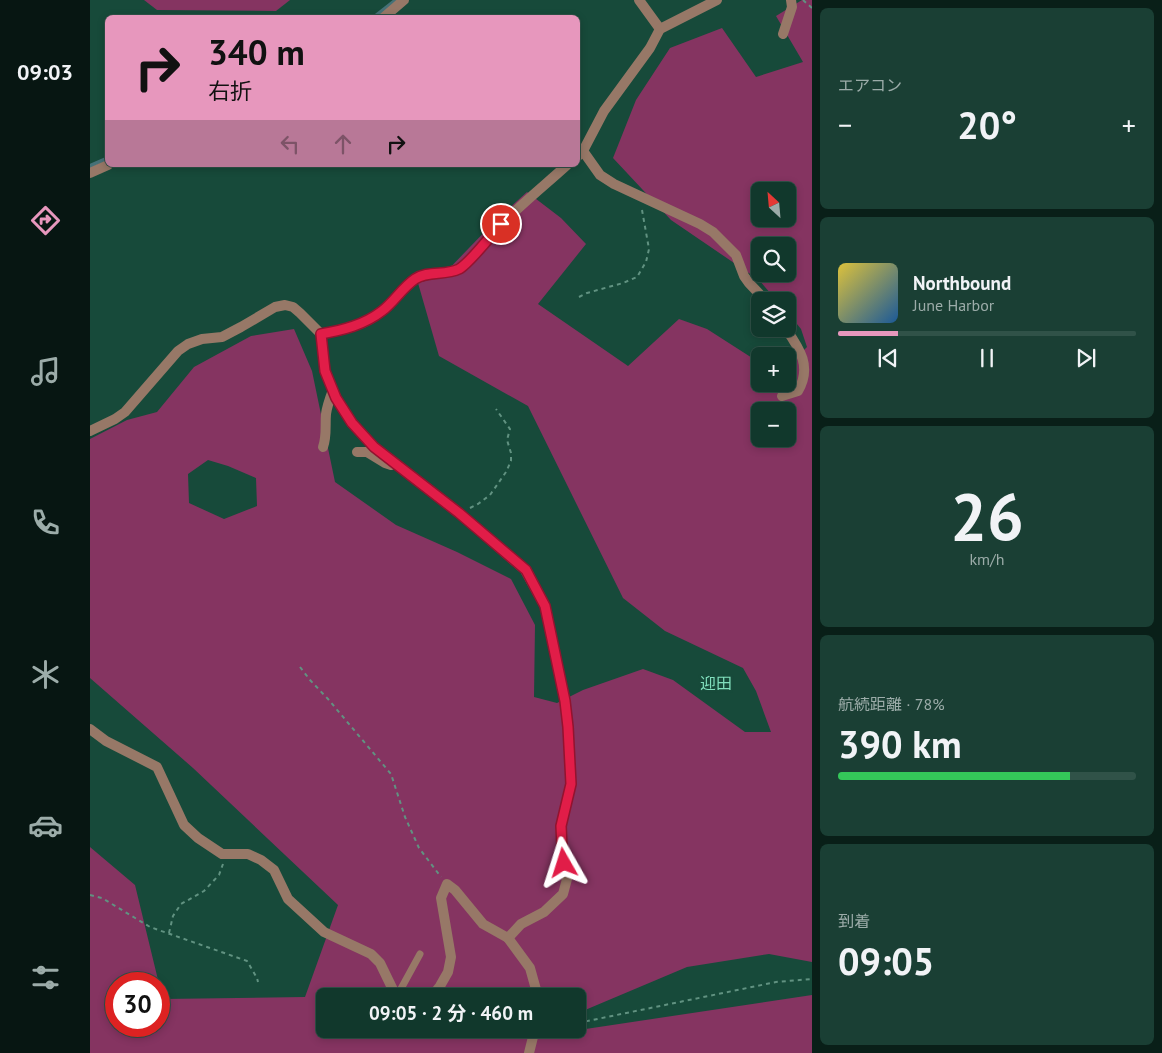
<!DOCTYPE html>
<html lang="ja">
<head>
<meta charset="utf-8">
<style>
  body { margin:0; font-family:"PT Sans","Noto Sans JP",sans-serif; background:#1a3f34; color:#f1f3f6; height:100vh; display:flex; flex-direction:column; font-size:19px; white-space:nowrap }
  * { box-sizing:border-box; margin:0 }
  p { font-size:16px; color:#9caca9 }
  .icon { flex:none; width:28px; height:28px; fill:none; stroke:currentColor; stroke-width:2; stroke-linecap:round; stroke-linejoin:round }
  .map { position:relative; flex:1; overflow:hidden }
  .sheet { display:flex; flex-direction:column; gap:8px; padding:8px; background:#091f18; width:350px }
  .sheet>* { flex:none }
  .banner { position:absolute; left:15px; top:15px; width:475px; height:152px; border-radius:8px; box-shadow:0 2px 8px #0003,0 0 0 1px #305248; background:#e797bd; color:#111; overflow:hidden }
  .needle { width:32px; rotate:334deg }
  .buttons { position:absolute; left:661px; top:182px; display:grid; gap:10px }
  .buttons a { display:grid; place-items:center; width:45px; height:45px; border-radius:8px; background:#11382c; box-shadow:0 2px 8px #0003,0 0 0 1px #305248; font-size:25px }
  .speed { position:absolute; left:15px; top:972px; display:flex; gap:10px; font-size:25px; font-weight:700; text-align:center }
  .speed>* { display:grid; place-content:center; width:65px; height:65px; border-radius:50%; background:#11382c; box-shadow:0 2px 8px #0003,0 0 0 1px #305248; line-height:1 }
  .speed .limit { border:8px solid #d22; background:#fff; color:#111 }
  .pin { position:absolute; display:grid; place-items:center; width:42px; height:42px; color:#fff; margin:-21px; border:2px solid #fff; border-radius:50%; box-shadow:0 1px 5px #0007 }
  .me { position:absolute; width:55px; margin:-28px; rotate:354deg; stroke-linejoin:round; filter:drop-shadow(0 0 4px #0008) }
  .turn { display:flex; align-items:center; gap:18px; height:105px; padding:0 20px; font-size:22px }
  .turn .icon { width:65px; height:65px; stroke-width:2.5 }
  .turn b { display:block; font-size:35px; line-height:42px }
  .lanes { display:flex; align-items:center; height:48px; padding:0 20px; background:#0003; justify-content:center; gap:25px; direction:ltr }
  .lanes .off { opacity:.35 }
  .big { font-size:38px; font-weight:700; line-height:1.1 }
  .sheet .card { flex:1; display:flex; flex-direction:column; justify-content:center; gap:8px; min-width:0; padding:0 18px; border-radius:8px; background:#1a3f34 }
  .sheet .dial { align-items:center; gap:0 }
  .dial b { font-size:65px; line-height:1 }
  .song { display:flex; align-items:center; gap:15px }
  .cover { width:60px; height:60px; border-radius:8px; background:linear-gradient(135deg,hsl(50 70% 55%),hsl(210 70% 35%)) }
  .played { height:5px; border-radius:2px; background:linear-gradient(90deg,#e797bd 20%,#305248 20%) }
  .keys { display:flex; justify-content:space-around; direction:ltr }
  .heat { display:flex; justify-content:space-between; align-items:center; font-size:28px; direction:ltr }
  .charge { height:8px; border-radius:4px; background:linear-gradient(90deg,#34c759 78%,#305248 0) }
  .trip { position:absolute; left:226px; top:988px; width:270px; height:50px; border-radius:8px; background:#11382c; box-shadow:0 2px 8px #0003,0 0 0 1px #305248; font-weight:700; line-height:50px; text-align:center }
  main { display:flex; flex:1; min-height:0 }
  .tab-bar { display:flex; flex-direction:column; width:90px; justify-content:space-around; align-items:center; background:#071612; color:#9caca9 }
  .tab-bar .icon { width:35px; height:35px }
  .tab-bar .active { color:#e797bd }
  .tab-bar b { font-size:22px; color:#f1f3f6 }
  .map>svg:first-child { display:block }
</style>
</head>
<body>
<main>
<nav class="tab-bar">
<b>09:03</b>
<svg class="icon active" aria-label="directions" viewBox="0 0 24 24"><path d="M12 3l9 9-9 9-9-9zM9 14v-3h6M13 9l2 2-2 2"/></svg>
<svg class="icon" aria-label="music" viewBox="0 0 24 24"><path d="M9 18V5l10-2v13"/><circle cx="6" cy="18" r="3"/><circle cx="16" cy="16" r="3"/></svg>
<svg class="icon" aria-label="phone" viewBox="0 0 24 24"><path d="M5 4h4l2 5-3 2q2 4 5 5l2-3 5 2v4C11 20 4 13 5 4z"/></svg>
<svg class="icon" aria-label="climate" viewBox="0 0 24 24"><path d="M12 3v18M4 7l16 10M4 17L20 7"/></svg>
<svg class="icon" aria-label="car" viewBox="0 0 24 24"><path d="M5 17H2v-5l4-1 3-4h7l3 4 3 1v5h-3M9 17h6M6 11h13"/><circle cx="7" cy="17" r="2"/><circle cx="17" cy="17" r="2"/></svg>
<svg class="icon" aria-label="filters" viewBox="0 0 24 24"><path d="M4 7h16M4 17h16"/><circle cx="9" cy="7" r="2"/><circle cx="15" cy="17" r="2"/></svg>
</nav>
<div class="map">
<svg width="722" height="1053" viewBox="0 0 722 1053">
  <rect width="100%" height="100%" fill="#174a3a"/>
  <g fill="#853461" fill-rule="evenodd">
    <path d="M54,0H200L186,11L67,10Z"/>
    <path d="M712,0H722V962L679,954L597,967L488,1013V996H235V1029H452L429,1039L722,995V1053H0V847L45,885L69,984H26V1026H69V984L73,999L215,997L248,905L103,768L0,678V439L37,420L67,412L104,367L161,336L204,329L222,371L245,482L306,525L367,552L421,579L445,625L444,697L467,703L493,690L553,669L583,680L655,732H681L666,691L653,668L575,631L533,598L438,406L349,356L328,283L352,276L406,220L437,192L471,218L496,244L448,304L538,366L589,319L617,329L670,363V384H698V365L700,364L717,347L711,329L698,313V301H687L669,280L581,220L523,158L546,100L580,48L632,28L666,77L713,62L686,16ZM670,191H698V219H670ZM670,246H698V274H670ZM670,411H698V439H670ZM118,460L138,466L166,478L167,506L134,519L99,503L98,474Z"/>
  </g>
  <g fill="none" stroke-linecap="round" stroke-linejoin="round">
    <g stroke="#457177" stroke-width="4">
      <path d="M283,18L306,0"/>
      <path d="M0,166L18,158"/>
    </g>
    <g stroke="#619281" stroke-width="2" stroke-dasharray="4 4" stroke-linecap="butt">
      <path d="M713,0L722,8"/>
      <path d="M489,297L497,293L533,283L547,277L556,262L559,249L552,210"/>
      <path d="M380,508L388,504L400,495L416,472L421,461V453L417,440L420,429L406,409"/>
      <path d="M210,667L220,680L238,699L301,774L315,817L329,848L351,877"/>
      <path d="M0,895L12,898L60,927L157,961L167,978L168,982"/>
      <path d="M79,933L83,916L91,904L114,891L129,875L133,864"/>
      <path d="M488,1023L686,982L722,979"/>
    </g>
    <path stroke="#977867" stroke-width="7" d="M307,996L330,954"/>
    <g stroke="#977867" stroke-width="10">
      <path d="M549,0L570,29"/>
      <path d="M293,18L314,0"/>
      <path d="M693,34L702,7L701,0"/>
      <path d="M493,151L510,175L524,184L610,224L623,232L646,255L654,276L659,283L676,301"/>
      <path d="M488,156L493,151L514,111L560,48L570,29L627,0"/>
      <path d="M0,173L18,165"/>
      <path d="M231,334C254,330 277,325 294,309C304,300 313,288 324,280C339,269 357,277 371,267C383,259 398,238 410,226C430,205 455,185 477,165"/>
      <path d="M692,396L708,391C722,367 710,349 696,329"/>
      <path d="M0,431L25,419L35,412L88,351L98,344L112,339L132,337L151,327L185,307L195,305L203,307L210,313L231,334L235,371L246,398L262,423L284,447L369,513L435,570L455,606L475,701L478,727L481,784L471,826L472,847L477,879L473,894L454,912L431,924L418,938"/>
      <path d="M233,447C237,436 235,426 236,414C237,406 240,398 243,390"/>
      <path d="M267,452H277L295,463L301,465"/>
      <path d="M0,729L16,741L67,767L94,825L108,838L132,854H158L171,860L184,870L198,899L234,932L281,954L290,963L306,996"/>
      <path d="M342,996L350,986L358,972L361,957L351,898L357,884L365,890L393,924L418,938L440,968L447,993V996"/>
      <path d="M439,1053L445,1029"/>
    </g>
  </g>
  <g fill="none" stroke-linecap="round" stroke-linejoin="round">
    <defs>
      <path id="route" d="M411,224C401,235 380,263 369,269C355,276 338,270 325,279C312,288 304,302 292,311C274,325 253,330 231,334L235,371L246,398L262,423L284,447L369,513L436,570L455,606L475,701L478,727L481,784L471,826L472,847L474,863"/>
    </defs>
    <use href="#route" stroke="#92132f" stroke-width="12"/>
    <use href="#route" stroke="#e11d48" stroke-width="9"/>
  </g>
  <g text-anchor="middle" stroke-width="5" stroke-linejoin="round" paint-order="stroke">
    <g font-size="16" fill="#81dfbd" stroke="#174a3a">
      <text x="626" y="689">迎田</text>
    </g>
  </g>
</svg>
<div class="buttons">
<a><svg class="needle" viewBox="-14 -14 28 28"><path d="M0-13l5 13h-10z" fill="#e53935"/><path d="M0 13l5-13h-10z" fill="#9caca9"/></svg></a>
<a><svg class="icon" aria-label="search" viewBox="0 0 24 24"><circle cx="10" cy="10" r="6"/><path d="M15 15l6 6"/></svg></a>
<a><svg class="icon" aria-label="layers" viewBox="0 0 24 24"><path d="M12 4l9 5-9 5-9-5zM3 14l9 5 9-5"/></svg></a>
<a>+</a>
<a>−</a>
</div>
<div class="speed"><div class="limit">30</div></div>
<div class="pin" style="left:411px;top:224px;background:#d93025"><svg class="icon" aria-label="arrive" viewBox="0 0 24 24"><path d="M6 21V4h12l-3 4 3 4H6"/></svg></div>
<svg class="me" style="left:474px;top:863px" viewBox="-20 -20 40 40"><path d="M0-17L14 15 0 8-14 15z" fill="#e11d48" stroke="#fff" stroke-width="4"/></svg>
<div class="trip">09:05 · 2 分 · 460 m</div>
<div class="banner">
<div class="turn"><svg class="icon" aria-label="right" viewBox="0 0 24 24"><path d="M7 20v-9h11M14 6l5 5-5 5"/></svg><div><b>340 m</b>右折</div></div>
<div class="lanes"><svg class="icon off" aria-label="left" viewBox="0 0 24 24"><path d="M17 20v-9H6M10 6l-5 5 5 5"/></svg><svg class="icon off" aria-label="ahead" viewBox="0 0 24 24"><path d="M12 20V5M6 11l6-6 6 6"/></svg><svg class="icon" aria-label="right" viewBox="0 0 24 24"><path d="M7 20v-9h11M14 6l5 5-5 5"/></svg></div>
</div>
</div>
<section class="sheet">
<div class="card"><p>エアコン</p>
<div class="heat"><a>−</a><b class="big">20°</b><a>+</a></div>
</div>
<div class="card">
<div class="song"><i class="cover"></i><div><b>Northbound</b><p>June Harbor</p></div></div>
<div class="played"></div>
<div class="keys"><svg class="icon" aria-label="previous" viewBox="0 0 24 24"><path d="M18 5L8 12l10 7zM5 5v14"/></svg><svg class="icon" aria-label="pause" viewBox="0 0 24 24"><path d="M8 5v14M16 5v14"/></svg><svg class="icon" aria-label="next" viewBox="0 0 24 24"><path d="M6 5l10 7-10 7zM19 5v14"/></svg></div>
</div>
<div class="card dial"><b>26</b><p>km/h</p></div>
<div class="card"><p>航続距離 · 78%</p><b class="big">390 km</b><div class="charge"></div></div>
<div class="card"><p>到着</p><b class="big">09:05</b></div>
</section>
</main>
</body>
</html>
